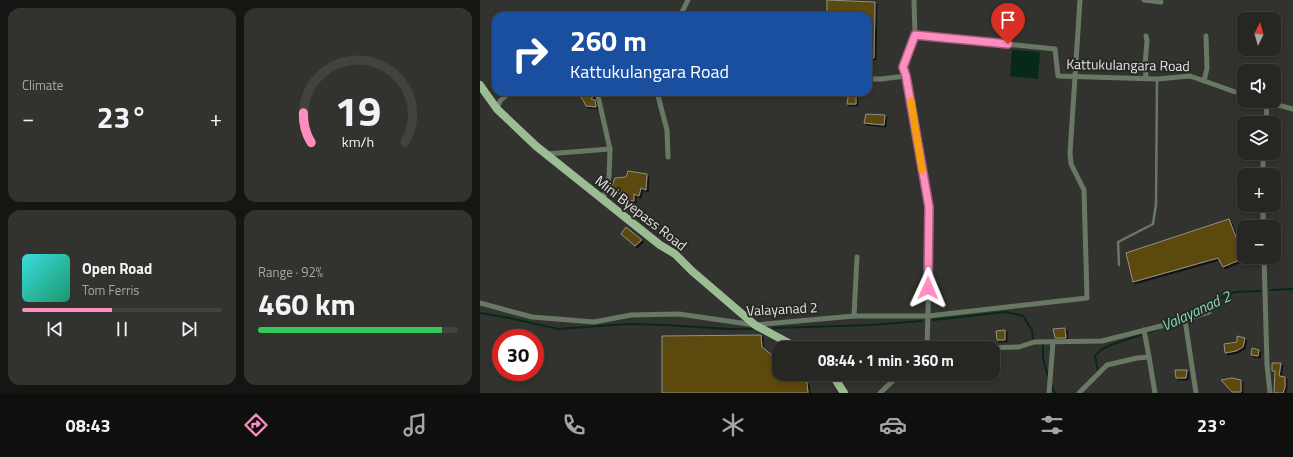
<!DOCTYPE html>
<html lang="en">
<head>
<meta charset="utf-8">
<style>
  body { margin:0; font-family:"Titillium Web",sans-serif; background:#32322f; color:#f1f3f6; height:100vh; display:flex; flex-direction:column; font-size:15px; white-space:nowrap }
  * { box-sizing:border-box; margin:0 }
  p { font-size:13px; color:#a4a5a5 }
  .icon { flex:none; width:22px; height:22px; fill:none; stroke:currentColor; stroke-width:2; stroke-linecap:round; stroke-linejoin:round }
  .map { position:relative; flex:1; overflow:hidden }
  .panel { display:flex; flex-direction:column; gap:8px; padding:8px; background:#151513; width:480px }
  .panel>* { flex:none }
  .hud { position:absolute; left:12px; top:12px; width:380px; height:84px; border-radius:12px; box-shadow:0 2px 6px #0003,0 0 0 1px #424340; background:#1a4fa0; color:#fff; overflow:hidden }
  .needle { width:26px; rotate:5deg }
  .fabs { position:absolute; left:757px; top:12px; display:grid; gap:8px }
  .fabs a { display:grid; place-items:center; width:44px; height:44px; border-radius:8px; background:#262622; box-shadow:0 2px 6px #0003,0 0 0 1px #424340; font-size:20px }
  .speed { position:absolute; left:12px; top:329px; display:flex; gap:8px; font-size:20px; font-weight:700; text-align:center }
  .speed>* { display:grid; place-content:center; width:52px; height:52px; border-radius:50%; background:#262622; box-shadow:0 2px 6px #0003,0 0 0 1px #424340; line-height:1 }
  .speed .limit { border:6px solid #d22; background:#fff; color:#111 }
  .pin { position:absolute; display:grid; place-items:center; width:34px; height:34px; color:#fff; margin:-41px -17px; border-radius:50% 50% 50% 0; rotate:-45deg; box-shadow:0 0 4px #0007 }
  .pin .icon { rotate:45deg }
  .me { position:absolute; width:44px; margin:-22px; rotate:1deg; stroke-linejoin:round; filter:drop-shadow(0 0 3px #0008) }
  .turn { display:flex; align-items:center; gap:14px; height:84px; padding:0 12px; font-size:18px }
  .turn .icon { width:52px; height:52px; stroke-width:2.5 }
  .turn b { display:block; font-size:28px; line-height:34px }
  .big { font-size:30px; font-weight:700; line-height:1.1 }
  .panel .tile { flex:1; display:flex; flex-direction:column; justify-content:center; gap:6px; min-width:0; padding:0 14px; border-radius:12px; background:#32322f }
  .panel .dial { align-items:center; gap:0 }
  .dial svg { height:104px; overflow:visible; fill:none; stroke:#424340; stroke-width:7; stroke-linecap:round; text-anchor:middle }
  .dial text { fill:#f1f3f6; stroke:none }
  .song { display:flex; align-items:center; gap:12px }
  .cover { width:48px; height:48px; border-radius:6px; background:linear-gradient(135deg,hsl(180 70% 55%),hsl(160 70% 35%)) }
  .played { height:4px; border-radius:2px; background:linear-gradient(90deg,#fd8ebf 45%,#424340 45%) }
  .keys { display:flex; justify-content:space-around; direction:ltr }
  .heat { display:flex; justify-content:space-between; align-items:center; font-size:22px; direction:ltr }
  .charge { height:6px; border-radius:3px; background:linear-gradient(90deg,#34c759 92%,#424340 0) }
  .panel .tiles { flex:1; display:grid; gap:8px; grid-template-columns:repeat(2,1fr) }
  .trip { position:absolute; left:292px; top:341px; width:228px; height:40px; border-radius:12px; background:#262622; box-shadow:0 2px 6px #0003,0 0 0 1px #424340; font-weight:700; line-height:40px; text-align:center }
  .tab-bar { display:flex; height:64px; justify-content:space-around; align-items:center; background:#0f0f0e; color:#a4a5a5 }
  .tab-bar .icon { width:28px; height:28px }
  .tab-bar .active { color:#fd8ebf }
  .tab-bar b { font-size:18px; color:#f1f3f6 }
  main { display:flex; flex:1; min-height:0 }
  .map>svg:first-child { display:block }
</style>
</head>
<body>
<main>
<section class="panel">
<div class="tiles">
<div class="tile"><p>Climate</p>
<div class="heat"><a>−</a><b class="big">23°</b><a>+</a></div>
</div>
<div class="tile dial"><svg viewBox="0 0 100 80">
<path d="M14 69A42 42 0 1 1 86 69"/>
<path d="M14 69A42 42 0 0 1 8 46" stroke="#fd8ebf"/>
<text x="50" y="56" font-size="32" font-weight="700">19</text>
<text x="50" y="72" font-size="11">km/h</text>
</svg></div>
<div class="tile">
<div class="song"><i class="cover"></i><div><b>Open Road</b><p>Tom Ferris</p></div></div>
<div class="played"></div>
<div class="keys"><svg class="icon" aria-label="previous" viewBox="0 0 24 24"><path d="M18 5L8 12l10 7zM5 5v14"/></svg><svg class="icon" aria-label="pause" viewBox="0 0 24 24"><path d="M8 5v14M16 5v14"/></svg><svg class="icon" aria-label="next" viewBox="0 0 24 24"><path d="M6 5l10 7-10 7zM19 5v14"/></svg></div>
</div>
<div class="tile"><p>Range · 92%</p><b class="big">460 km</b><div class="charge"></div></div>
</div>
</section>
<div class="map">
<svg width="813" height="393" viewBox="0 0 813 393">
  <defs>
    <filter id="shadow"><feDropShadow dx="2" dy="2" stdDeviation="0" flood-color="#0009"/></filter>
  </defs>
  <rect width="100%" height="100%" fill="#32332e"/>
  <path fill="#06291b" d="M532,50L560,52L558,79L530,76Z"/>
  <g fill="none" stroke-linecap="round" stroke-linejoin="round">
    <g stroke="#06291b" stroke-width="2">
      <path d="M791,290L813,289"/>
      <path d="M0,313L29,318L78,329L148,324L185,325L248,329H273"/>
      <path d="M700,319L703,314L755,292L780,291"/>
      <path d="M453,320L526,312L543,316L552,330L553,341"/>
      <path d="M293,328L391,325L442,321"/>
      <path d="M563,342V358L568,377"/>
      <path d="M618,371L615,356L622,349L631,345L678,329"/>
      <path d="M571,385L575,393"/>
    </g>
  </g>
  <g fill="#5b480a" stroke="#92908b" filter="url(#shadow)">
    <path d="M347,0L395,2L394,58L388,57V16H347Z"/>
    <path d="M97,92H113L114,95L111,99L115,100L116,107L106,106L103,100Z"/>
    <path d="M369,92L376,93V104H367Z"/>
    <path d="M386,114L405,115L404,125L384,123Z"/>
    <path d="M148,171L167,174L166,190L161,188L159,196L154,194V201L143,199L141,195L132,186L135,178L146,177Z"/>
    <path d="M749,219L764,258L743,267L738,258L653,282L646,253Z"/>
    <path d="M146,227L162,240L155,246L141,234Z"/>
    <path d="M585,328L586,338H575L573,329Z"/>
    <path d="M525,330V340H517L516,331Z"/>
    <path d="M281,335L282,347L299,361V374H315L327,383L328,393H182V336Z"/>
    <path d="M757,336L765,338L763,347L756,351L745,353L744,344L757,342Z"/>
    <path d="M772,348L779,350L778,356L771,355Z"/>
    <path d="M792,363H801L799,376L805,377V387L803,393H794L795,371H792Z"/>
    <path d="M695,370H707L706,378H696Z"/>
    <path d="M752,378L761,380V392H752L741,380Z"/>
  </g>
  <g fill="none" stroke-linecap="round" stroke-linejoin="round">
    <path stroke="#687864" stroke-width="2.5" d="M639,265L638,242L673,224L676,204L677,79"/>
    <g stroke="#687864" stroke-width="5">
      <path d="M434,0L435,35L423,67L426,76L449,207V274L447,348"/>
      <path d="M664,0L681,2"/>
      <path d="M200,16L208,0"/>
      <path d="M435,35L575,49L578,76L677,79L710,76L764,95"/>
      <path d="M666,36L667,41L665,65L666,78"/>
      <path d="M388,79H401L426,76"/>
      <path d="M724,81L727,68L726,36"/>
      <path d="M177,92L187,130L188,157"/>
      <path d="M783,101L813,109"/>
      <path d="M17,109L20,101L30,92"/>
      <path d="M786,123L787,102"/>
      <path d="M66,154L130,149L117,92"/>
      <path d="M782,175L784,153"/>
      <path d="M123,200L129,177L130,149"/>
      <path d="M783,205V227"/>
      <path d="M784,257L787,364L790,393"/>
      <path d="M0,303L52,317L114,322L151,315L199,314L275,325L374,316H448L607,298L604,190L591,164L590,153L600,0"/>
      <path d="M374,316L377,257"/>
      <path d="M705,320L716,393"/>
      <path d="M664,330L669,357"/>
      <path d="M502,348L539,347L554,342L622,341L705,320L729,312"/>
      <path d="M400,393L420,374"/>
      <path d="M569,393L573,342"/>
      <path d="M599,393L627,365L657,358L669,357L675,393"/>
    </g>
    <g stroke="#9cbc93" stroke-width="8">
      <path d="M0,85L17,109L56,146L180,245L195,254L212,271L275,325L318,348"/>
      <path d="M352,374L364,393"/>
    </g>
  </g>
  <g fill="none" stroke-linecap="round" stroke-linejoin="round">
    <defs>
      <path id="route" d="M448,288L449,207L426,76L423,67L435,35L528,44"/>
    </defs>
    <use href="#route" stroke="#a45c7c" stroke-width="10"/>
    <use href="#route" stroke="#fd8ebf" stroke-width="7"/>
    <path stroke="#f59e0b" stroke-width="7" d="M431,101L442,170"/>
  </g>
  <g text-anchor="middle" stroke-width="4" stroke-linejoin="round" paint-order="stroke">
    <g font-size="14" fill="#e3e4e1" stroke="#282925">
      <text transform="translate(648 65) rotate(1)" y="5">Kattukulangara Road</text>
      <text transform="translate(161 213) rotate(38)" y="5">Mini Byepass Road</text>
      <text transform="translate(302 309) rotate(-3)" y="5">Valayanad 2</text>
    </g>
    <g font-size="15" font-style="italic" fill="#81dfb4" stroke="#282925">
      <text transform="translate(716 311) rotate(-25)" y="5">Valayanad 2</text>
    </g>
  </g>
</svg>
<div class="fabs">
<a><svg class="needle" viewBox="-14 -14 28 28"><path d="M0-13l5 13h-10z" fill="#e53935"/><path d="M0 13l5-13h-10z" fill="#a4a5a5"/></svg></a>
<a><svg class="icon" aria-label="sound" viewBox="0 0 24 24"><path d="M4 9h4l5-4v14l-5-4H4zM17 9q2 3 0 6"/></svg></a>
<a><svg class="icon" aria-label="layers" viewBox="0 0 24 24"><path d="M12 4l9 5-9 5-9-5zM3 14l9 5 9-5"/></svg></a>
<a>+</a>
<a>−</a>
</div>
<div class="speed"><div class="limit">30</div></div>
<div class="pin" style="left:528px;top:44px;background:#d93025"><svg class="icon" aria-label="arrive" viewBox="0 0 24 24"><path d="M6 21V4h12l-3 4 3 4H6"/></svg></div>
<svg class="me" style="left:448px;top:288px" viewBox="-20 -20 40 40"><path d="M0-17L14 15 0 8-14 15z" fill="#fd8ebf" stroke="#fff" stroke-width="4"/></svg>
<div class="trip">08:44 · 1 min · 360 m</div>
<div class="hud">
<div class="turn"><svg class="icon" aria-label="right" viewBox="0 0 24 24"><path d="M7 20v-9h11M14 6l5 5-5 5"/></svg><div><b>260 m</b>Kattukulangara Road</div></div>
</div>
</div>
</main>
<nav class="tab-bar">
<b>08:43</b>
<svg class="icon active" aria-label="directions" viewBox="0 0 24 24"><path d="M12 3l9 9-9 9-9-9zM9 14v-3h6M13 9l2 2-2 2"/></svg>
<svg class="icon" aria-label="music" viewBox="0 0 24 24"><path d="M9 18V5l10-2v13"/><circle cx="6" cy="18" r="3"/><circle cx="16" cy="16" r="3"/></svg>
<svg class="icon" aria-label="phone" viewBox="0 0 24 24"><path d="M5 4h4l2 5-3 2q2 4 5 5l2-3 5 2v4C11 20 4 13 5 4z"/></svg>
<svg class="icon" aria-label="climate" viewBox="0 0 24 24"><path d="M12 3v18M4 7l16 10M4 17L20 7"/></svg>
<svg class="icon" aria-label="car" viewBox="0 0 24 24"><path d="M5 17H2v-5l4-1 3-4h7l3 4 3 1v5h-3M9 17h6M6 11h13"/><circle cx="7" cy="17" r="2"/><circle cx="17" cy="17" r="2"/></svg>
<svg class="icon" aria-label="filters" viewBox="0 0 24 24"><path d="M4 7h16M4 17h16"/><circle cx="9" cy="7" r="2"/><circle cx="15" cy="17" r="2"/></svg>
<b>23°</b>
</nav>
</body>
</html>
